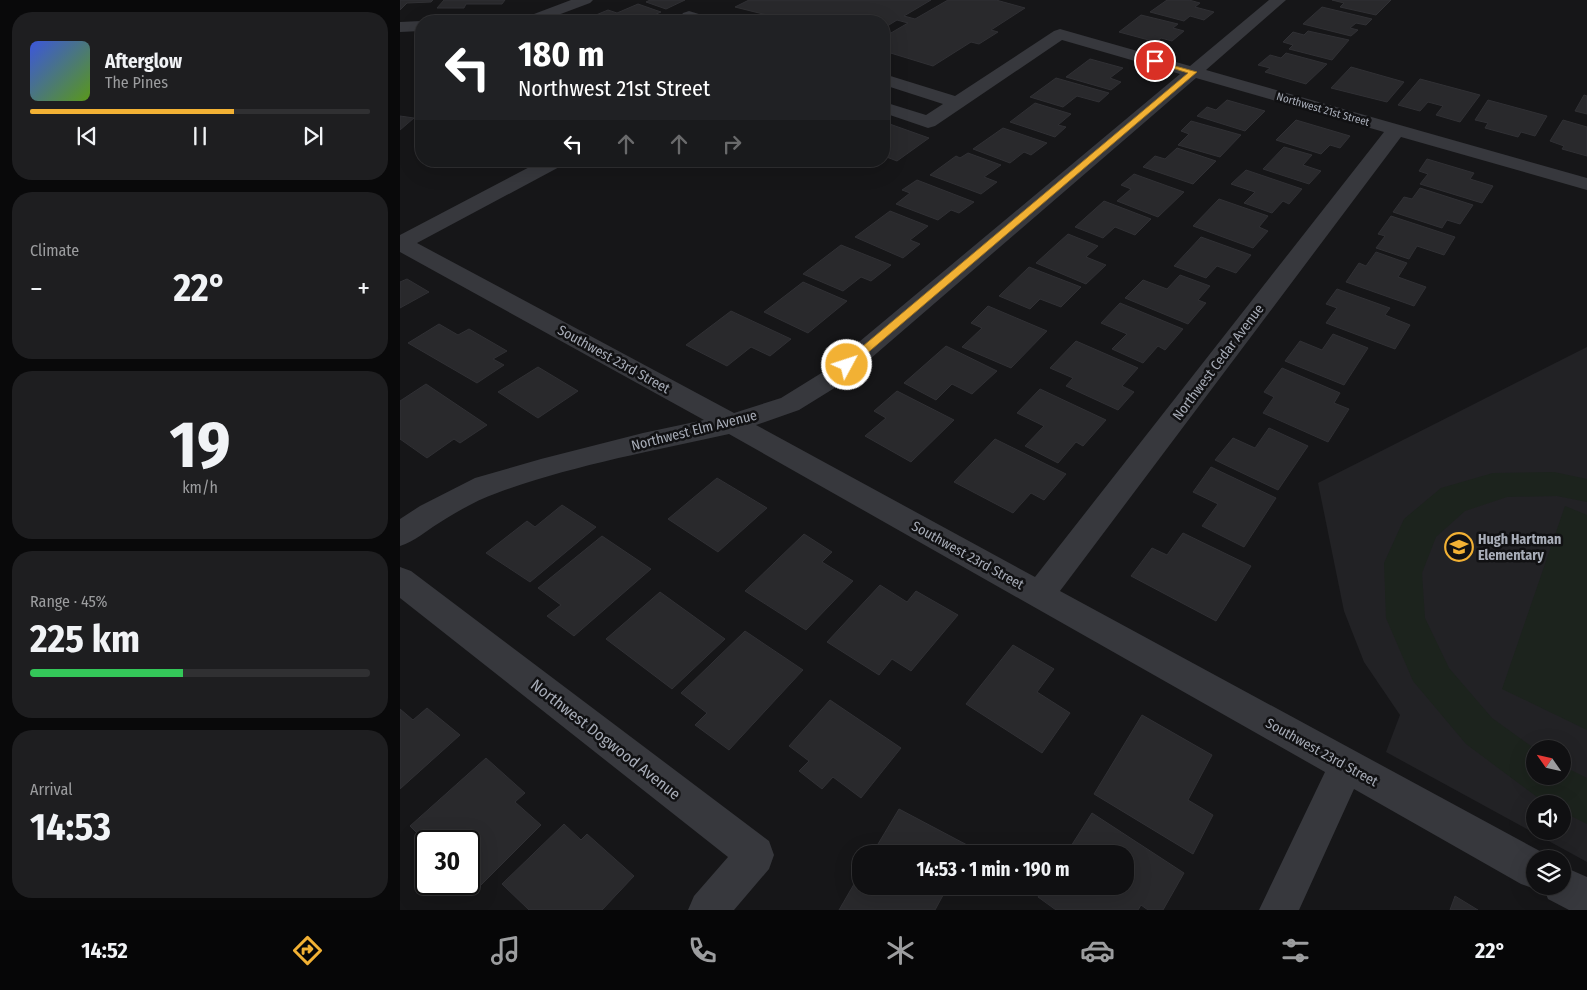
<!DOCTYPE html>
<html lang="en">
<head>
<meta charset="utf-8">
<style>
  body { margin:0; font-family:"Fira Sans Condensed",sans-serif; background:#1e1e20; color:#f1f3f6; height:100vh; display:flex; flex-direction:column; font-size:19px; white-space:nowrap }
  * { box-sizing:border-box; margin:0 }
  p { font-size:16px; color:#9c9d9f }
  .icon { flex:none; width:28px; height:28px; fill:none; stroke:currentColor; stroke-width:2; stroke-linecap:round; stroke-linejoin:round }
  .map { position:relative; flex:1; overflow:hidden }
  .side { display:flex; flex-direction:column; gap:12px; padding:12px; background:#09090a; width:400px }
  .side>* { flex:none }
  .top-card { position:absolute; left:15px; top:15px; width:475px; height:152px; border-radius:20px; box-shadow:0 5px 20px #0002,0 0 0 1px #303032; background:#202124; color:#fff; overflow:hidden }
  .needle { width:32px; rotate:304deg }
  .tools { position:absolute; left:1126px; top:740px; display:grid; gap:10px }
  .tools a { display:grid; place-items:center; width:45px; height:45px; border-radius:50%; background:#101012; box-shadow:0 5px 20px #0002,0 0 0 1px #303032; font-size:25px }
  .speed { position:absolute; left:15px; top:830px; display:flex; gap:10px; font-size:25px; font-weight:700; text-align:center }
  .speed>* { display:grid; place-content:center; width:65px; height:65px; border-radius:50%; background:#101012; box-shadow:0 5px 20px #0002,0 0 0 1px #303032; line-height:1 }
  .speed .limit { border:2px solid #111; border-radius:8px; background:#fff; color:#111 }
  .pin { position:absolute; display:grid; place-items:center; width:42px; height:42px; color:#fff; margin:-21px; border:2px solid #fff; border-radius:50%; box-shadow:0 1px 5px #0007 }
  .me { position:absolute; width:55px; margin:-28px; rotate:50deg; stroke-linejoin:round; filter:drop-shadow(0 0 4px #0008) }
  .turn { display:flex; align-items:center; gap:18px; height:105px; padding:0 20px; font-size:22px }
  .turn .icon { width:65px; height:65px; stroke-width:2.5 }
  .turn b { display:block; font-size:35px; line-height:42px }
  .lanes { display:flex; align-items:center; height:48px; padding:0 20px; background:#0003; justify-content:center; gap:25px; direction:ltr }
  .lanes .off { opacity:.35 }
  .big { font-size:38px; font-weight:700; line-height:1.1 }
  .side .tile { flex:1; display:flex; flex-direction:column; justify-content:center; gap:8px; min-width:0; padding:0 18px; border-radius:20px; background:#1e1e20 }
  .side .dial { align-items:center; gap:0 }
  .dial b { font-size:65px; line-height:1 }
  .song { display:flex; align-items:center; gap:15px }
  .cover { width:60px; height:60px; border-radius:8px; background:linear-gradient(135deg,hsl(230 70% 55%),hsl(90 70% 35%)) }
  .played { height:5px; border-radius:2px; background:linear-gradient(90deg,#f2b134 60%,#303032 60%) }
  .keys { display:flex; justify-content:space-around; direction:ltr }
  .heat { display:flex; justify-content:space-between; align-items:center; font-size:28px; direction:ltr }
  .charge { height:8px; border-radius:4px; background:linear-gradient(90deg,#34c759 45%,#303032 0) }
  .trip { position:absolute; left:452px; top:845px; width:282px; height:50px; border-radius:20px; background:#101012; box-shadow:0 5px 20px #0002,0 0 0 1px #303032; font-weight:700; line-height:50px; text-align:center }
  .menu { display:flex; height:80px; justify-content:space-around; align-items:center; background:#060607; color:#9c9d9f }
  .menu .icon { width:35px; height:35px }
  .menu .active { color:#f2b134 }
  .menu b { font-size:22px; color:#f1f3f6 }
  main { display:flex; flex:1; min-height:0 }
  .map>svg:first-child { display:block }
</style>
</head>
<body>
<main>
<section class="side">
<div class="tile">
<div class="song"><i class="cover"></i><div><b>Afterglow</b><p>The Pines</p></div></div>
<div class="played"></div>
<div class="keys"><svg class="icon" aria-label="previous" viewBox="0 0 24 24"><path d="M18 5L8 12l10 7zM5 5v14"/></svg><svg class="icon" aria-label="pause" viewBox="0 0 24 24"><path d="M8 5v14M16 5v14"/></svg><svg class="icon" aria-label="next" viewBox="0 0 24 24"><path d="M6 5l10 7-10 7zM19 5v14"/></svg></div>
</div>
<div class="tile"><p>Climate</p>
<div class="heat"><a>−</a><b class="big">22°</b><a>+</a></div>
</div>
<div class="tile dial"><b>19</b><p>km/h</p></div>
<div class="tile"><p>Range · 45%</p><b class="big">225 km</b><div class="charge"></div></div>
<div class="tile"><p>Arrival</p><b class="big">14:53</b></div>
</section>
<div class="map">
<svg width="1187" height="910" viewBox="0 0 1187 910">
  <rect width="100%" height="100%" fill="#161618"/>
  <path fill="#222225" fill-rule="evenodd" d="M1187,347V862L986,752L1000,715L964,662L944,611L918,483ZM1135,749H1162V776H1135ZM1135,804H1162V831H1135Z"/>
  <g fill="#1c231d">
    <path d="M1154,472L1187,479V502L1157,496L1107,497L1065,511L1036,537L1022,573L1025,618L1049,668L1092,718L1135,749V776H1162L1163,766L1187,778V824L1163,812L1162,804H1147L1141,800L1066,744L1013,681L986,618L984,563L1004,519L1041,488L1093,473Z"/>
    <path d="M1165,506L1187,515V730L1102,689Z"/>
  </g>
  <g fill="#29292c" stroke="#303034">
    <path d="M0,0H33L31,2L7,3L0,10Z"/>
    <path d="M44,0H105L102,4H66L64,8H37Z"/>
    <path d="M250,0H285L266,9L246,2Z"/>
    <path d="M349,0H531L504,16L515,19L548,0H596L625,8L591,30L598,32L579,44L571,42L533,66L484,51V37L508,23L497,20L484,28V21H391L335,7Z"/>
    <path d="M767,0H789L800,3L795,7L814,12L804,20L790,16L784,21L750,12Z"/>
    <path d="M932,0H991L976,15L940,7L944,3Z"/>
    <path d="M238,4L261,12L254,15L261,17L252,21L184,20L208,10L217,13Z"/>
    <path d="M922,7L972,19L966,25L956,23L950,28L958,30L951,36L903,24Z"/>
    <path d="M741,15L778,24L773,28L784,31L772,41L761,38L756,42L719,32Z"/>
    <path d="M908,31L949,40L932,60L889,49L893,45L883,42L893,32L904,35Z"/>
    <path d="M886,53L927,64L906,84L865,72L870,68L858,65L870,55L881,58Z"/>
    <path d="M690,59L723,68L710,78L721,82L711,90L666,77Z"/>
    <path d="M951,67L1004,82L987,102L931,88Z"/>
    <path d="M656,78L709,93L699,102L677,96L663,107L630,97Z"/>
    <path d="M1020,79L1080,95L1060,122L1036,115L1043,106L1028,102L1020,111L998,105Z"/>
    <path d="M1184,95L1187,96V114L1175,111Z"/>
    <path d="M827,100L865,111L845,131L797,116L807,107L816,110Z"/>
    <path d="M1088,100L1147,116L1135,136L1121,132L1118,137L1085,128L1088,123L1075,120Z"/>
    <path d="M635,103L671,114L658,125L666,127L655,137L610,122Z"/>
    <path d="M0,116L14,118L0,130Z"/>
    <path d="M896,120L950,136L940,148L930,145L921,154L876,140Z"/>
    <path d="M1163,120L1187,127V156L1162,149L1164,146L1150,141Z"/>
    <path d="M791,121L841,135L820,157L778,145L789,134L781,131Z"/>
    <path d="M484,122L529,138L497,161L484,156Z"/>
    <path d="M603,128L647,143L631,155L624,152L610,163L573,149Z"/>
    <path d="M884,147L912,155L903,165L921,171L909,184L863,169Z"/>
    <path d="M777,148L816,161L793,184L743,167L755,156L765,159Z"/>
    <path d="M568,153L601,165L584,177L597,182L581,194L530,175L556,156L560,158Z"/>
    <path d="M1027,159L1074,173L1070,179L1093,186L1082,203L1020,184L1028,174L1019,171Z"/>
    <path d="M846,170L902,189L889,204L883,201L872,213L844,203L855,192L831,184Z"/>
    <path d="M734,174L784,192L758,217L717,201L731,189L721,185Z"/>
    <path d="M517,180L574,202L559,213L551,210L538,220L496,204L510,193L502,190Z"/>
    <path d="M1020,188L1073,205L1060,224L1047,220L1042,228L993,212L1004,197L1012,199Z"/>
    <path d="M819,199L868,216L859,227L868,231L853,248L793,226Z"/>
    <path d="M704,201L751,219L735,235L715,227L703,238L675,227Z"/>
    <path d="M490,211L528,226L510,240L520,244L503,258L455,237Z"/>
    <path d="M991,216L1055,237L1044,255L1017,246L1009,259L976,248L985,236L978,234Z"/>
    <path d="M668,234L698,246L686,257L706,265L686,284L636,263Z"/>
    <path d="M801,237L851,255L836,273L817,266L806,278L774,266Z"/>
    <path d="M441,245L491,265L471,281L461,277L443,291L403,274Z"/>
    <path d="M976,252L1007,263L998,277L1026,287L1014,306L946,282L959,263L966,266Z"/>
    <path d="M629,267L681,287L661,307L640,299L630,309L599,296Z"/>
    <path d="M780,275L810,286L798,300L806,303L788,324L725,298L743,280L767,289Z"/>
    <path d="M7,279L29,292L0,308V282Z"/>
    <path d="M403,282L447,301L408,333L364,312Z"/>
    <path d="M937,289L990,308L985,315L1010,325L995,349L926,323L937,308L926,304Z"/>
    <path d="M720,303L783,329L765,350L758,346L743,363L712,349L727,334L701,323Z"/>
    <path d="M588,306L647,331L611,368L562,347L582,328L571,323Z"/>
    <path d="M331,311L391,339L370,356L351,347L327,366L286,345Z"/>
    <path d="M39,324L58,335L69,329L107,351L93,359L104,365L77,383L8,343Z"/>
    <path d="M933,334L968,348L944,385L885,361L900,341L922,350Z"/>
    <path d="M676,341L738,368L722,386L734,392L718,410L666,386L673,378L650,368Z"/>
    <path d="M546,346L597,371L572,394L552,384L536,400L504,383Z"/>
    <path d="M138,367L178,391L138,418L98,392Z"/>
    <path d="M882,368L940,393L934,403L949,409L928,442L863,413L874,397L864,392Z"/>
    <path d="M26,384L87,425L60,443L54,439L27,458L0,439V401Z"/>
    <path d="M640,389L706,420L683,446L676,442L658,463L625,446L644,426L617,413Z"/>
    <path d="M497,391L554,420L511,462L465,436L486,418L474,411Z"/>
    <path d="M869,428L908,446L878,490L815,460L833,438L855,448Z"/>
    <path d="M595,439L666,474L644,500L631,493L613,513L554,482Z"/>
    <path d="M811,467L876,498L844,547L802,526L818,504L793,492Z"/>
    <path d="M317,478L367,508L318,552L268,519Z"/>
    <path d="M162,505L196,527L130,582L86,553L127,521L135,527Z"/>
    <path d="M783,533L851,566L816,621L731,576L752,548L767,555Z"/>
    <path d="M404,534L432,552L422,562L453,581L406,630L345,591Z"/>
    <path d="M202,536L251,569L174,636L147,616L161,605L138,588Z"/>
    <path d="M480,585L507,602L516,591L558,615L511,671L492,659L479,675L427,642Z"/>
    <path d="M260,592L325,639L272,689L206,639Z"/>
    <path d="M345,631L403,670L329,750L295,725L307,713L281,693Z"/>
    <path d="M613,645L654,669L637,692L670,713L642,753L566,704Z"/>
    <path d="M430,700L501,748L461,798L433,777L422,789L399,771L409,761L389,746Z"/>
    <path d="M27,708L60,735L0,789V709L13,720Z"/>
    <path d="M742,715L812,755L788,800L813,815L793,854L694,794Z"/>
    <path d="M86,758L125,793L115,802L141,825L76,890L69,883V841L26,842L10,826Z"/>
    <path d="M499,809L569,846L565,854H472Z"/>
    <path d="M692,813L784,873L763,910H748L741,905L738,910H656L638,897L645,886H726V854H666Z"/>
    <path d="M164,824L181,840L187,834L234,876L202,910H129L102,884Z"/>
    <path d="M461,872V886H548L535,910H439Z"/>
    <path d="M1055,896L1078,910H1050Z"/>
  </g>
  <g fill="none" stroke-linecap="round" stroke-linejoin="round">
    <g fill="#37383d" fill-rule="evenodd">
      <path d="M171,0H193L190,3L142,21H99L101,18L134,14Z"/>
      <path d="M869,0H886L806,70L1187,178V190L1001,137L660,591L1149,856L1150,859H1135V886H1142L1135,889L1121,884L954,789L899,910H859L925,772L329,434C252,451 170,466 97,493C77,500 56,512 39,523C26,531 15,541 0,546V519L20,506L75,478L141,459L243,433L304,420L0,252V235L141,161H166L163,165L17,243L334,413L381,398L423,372L780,74L662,40L535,126L528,128L484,113V102L526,115L543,104L484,85V74L555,96L654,31L660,29L790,66ZM796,78L984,132L635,577L356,425L399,410L441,384Z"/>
      <path d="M289,11L312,18L314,21C304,22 288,24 281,16L283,13Z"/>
      <path d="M21,21V31L0,32V22Z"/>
      <path d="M0,567L11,571L369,841L374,855L369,869L334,910H288L294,896L328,857L0,598Z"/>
      <path d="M1162,866L1187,877V910H1169L1148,899L1143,886H1162Z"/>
    </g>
  </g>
  <path fill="#f2b134" stroke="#9d7322" d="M753,60L797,72L451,367H444L442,365L444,362L788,73L753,62Z"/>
  <defs>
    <symbol id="school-ring" viewBox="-11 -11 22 22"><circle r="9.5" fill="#111113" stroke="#f2b134" stroke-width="1.5"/><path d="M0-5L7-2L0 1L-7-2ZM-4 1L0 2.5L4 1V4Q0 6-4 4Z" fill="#f2b134"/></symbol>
  </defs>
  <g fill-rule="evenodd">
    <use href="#school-ring" x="1043" y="531" width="32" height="32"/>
  </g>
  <g text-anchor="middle" stroke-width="5" stroke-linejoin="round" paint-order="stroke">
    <g font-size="11" fill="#a8adb8" stroke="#111113">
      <text transform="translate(923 109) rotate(16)" y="4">Northwest 21st Street</text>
    </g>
    <g font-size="14" fill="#a8adb8" stroke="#111113">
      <text transform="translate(214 359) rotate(29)" y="5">Southwest 23rd Street</text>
      <text transform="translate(818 362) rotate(-53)" y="5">Northwest Cedar Avenue</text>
      <text transform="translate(294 430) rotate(-14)" y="5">Northwest Elm Avenue</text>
      <text transform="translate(568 555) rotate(29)" y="5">Southwest 23rd Street</text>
      <text transform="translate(922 752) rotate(29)" y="5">Southwest 23rd Street</text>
    </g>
    <g font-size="14" font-weight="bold" fill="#a8adb8" stroke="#111113" text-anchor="start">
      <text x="1078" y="544">Hugh Hartman<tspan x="1078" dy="16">Elementary</tspan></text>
    </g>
    <g font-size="16" fill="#a8adb8" stroke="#111113">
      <text transform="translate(206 739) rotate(38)" y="6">Northwest Dogwood Avenue</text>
    </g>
  </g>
</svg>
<div class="tools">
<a><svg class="needle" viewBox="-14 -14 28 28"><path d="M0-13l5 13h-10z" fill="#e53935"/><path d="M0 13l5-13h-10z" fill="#9c9d9f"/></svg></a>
<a><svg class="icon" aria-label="sound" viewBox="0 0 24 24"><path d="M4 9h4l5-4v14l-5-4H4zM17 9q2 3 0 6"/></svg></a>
<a><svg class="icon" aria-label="layers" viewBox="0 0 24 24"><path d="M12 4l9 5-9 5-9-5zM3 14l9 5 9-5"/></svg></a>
</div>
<div class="speed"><div class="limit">30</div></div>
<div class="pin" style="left:755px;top:61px;background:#d93025"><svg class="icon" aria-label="arrive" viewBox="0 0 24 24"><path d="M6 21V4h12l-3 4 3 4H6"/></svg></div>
<svg class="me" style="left:447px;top:365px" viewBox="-20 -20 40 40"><circle r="17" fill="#f2b134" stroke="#fff" stroke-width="3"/><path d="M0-11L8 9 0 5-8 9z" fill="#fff"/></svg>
<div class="trip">14:53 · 1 min · 190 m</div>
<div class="top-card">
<div class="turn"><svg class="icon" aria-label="left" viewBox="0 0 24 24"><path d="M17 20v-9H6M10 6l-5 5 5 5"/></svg><div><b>180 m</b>Northwest 21st Street</div></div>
<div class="lanes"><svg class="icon" aria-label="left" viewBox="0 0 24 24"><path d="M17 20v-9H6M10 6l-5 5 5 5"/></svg><svg class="icon off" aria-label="ahead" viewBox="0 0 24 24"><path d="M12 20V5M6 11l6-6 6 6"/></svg><svg class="icon off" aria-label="ahead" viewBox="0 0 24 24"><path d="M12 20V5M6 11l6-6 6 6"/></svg><svg class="icon off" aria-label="right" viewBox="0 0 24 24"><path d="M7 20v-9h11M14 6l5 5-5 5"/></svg></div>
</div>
</div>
</main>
<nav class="menu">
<b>14:52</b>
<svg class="icon active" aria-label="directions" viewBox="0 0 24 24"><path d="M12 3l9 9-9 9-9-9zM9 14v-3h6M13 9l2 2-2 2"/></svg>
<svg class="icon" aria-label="music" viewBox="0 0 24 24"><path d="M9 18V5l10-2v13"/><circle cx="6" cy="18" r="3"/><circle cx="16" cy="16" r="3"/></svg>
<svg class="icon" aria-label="phone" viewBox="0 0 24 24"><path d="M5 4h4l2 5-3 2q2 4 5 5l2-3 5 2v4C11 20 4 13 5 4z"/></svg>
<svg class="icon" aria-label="climate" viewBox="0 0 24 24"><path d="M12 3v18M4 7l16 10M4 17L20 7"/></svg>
<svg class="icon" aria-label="car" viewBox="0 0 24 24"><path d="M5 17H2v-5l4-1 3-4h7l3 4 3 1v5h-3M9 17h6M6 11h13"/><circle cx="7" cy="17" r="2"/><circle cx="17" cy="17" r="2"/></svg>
<svg class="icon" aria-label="filters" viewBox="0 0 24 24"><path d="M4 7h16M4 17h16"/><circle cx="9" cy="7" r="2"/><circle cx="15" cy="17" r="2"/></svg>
<b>22°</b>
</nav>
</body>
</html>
